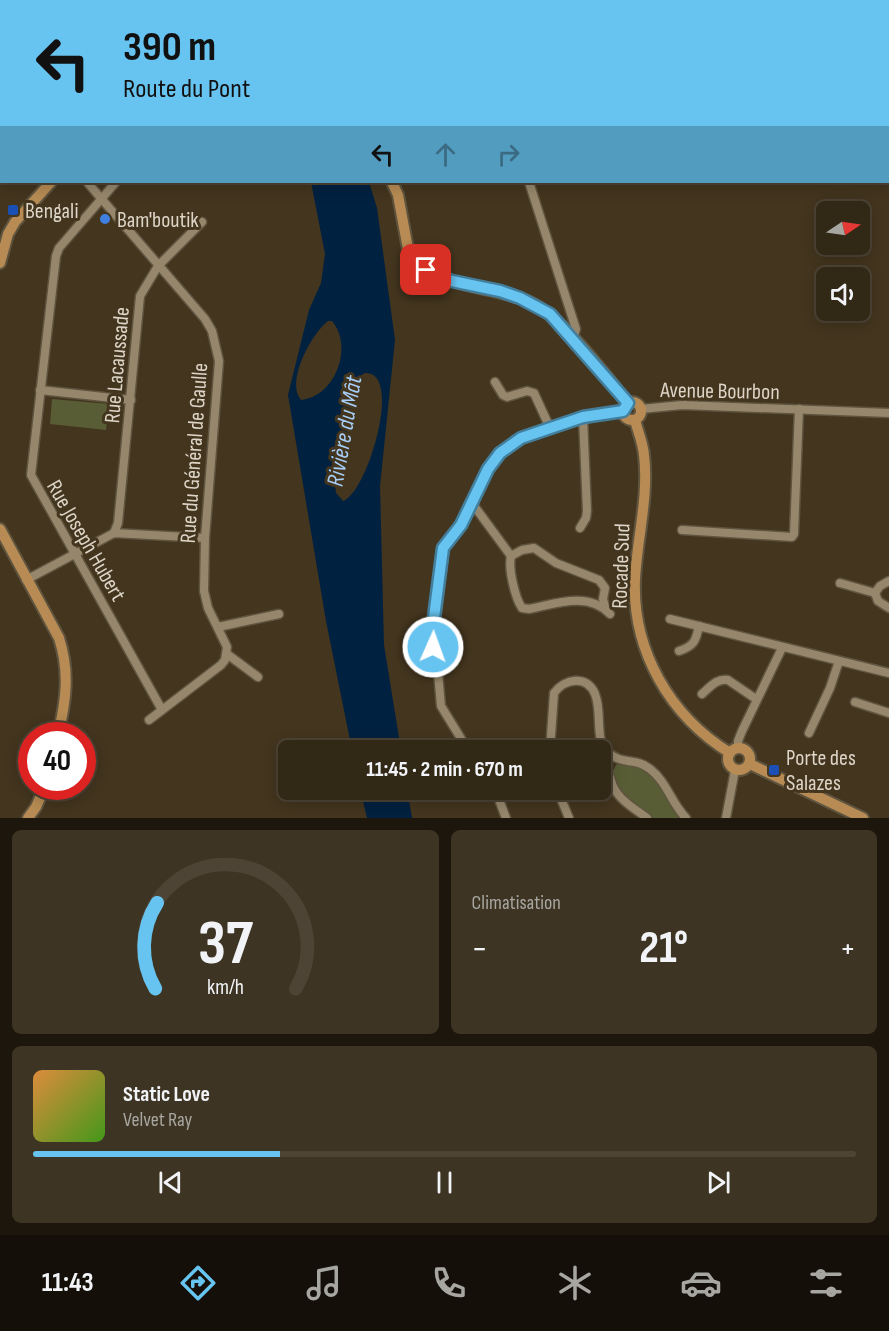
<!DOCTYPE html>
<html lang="fr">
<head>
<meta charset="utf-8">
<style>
  body { margin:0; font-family:"Sofia Sans Condensed",sans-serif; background:#3d3423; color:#f1f3f6; height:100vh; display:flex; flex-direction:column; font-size:22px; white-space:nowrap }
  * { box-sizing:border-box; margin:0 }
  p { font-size:20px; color:#a8a6a1 }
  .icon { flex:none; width:33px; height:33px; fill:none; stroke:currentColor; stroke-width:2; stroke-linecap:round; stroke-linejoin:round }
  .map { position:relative; height:818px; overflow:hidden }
  .side { display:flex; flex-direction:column; gap:12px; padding:12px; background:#1c160c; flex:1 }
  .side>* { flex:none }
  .banner { position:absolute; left:0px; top:0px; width:890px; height:183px; box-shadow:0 3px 15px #0003,0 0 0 2px #4d4435; background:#67c4f0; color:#111; overflow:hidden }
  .needle { width:39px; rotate:77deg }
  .controls { position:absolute; left:816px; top:201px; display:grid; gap:12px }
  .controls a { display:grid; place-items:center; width:54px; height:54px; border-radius:9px; background:#322816; box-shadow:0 3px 15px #0003,0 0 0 2px #4d4435; font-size:30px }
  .speed { position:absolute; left:18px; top:722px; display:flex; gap:12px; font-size:30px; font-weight:700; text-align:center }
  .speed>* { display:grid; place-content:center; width:78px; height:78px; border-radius:50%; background:#322816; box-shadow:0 3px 15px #0003,0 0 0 2px #4d4435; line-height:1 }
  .speed .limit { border:9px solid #d22; background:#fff; color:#111 }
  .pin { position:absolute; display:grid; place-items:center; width:51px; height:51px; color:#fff; margin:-26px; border-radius:12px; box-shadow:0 3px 9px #0006 }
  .me { position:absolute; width:66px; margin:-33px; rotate:2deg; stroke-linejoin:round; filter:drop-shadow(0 0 4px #0008) }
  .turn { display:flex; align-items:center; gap:21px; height:126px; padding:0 24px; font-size:27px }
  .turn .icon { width:78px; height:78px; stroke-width:2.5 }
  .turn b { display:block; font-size:42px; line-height:51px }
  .lanes { display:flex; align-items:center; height:57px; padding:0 24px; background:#0003; justify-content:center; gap:30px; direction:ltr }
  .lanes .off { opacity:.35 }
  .big { font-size:45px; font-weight:700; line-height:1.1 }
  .side .widget { flex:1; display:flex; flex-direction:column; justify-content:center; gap:9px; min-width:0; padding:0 21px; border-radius:9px; background:#3d3423 }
  .side .dial { align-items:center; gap:0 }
  .dial svg { height:156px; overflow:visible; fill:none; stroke:#4d4435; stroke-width:7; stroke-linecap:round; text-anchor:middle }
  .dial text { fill:#f1f3f6; stroke:none }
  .song { display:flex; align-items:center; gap:18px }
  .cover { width:72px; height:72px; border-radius:9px; background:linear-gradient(135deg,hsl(30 70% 55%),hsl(100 70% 35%)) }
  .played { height:6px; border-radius:3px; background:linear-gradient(90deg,#67c4f0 30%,#4d4435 30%) }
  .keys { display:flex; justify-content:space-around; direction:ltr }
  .heat { display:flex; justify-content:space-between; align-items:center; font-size:33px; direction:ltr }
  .side .tiles { flex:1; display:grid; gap:12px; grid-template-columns:1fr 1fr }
  .widget:last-child { grid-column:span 2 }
  .trip { position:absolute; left:278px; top:740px; width:333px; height:60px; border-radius:9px; background:#322816; box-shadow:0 3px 15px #0003,0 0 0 2px #4d4435; font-weight:700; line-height:60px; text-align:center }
  .tabs { display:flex; height:96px; justify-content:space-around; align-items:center; background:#141009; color:#a8a6a1 }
  .tabs .icon { width:42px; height:42px }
  .tabs .active { color:#67c4f0 }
  .tabs b { font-size:27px; color:#f1f3f6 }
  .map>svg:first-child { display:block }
</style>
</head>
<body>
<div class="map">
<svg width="889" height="818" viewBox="0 0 889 818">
  <rect width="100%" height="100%" fill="#43351e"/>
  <g fill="#585d35">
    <path d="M52,399L109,404L106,430L50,424Z"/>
    <path d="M625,761L647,770L655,777L683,818H651L625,798L613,778V771L616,765Z"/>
  </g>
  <g fill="#002140" fill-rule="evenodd">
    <path d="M311,182H369L377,208L395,340L380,486L384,645L401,750H352L326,621L288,395L309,310L321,283L325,254ZM328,321H332C354,347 335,397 301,400C285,382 312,333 328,321ZM365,373C404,371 367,494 343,501L336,493L335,484L346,440L354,387L360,376Z"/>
    <path d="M360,789H407L412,818H367Z"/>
  </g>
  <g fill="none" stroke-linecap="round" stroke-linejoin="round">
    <defs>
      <g id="minor">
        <path d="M80,0V2"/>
        <path d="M103,0L105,2"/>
        <path d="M441,0L442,2"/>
        <path d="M0,33H2"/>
        <path d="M0,75H2"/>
        <path d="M0,103L2,104"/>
        <path d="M87,182L205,319L212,331L219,361L205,538L204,591L208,608L227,647L225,660L221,665L149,720"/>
        <path d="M116,182L59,248L56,256L31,475L162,710"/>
        <path d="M529,182L576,329L573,339"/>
        <path d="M495,382L503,395L507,397L527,391L534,393L550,428"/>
        <path d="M40,390L131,400"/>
        <path d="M641,409L682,405L889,413"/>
        <path d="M472,503L511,556C508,568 515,598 522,608L529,609C555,604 588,591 610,614"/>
        <path d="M580,528L586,518L587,511L583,417"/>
        <path d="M682,530L792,537L794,534L799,409"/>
        <path d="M114,533L118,523L140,296L158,266L202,222"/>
        <path d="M511,556L522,550L534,548L556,563L599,580L605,588L603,599L606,610"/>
        <path d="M26,580L114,533L205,538"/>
        <path d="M840,583L875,593"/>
        <path d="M875,593L878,601L889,608"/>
        <path d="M875,593L880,586L889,581"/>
        <path d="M670,619L889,673"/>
        <path d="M218,627L279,614"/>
        <path d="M679,651C694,646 696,641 699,626"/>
        <path d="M227,654L258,677"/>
        <path d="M702,694C710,687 717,678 728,680L756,699"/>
        <path d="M855,702L889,713"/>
        <path d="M809,733L830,688L839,661"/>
        <path d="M738,748V741L742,731L782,648"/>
        <path d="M604,749C608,753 614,757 619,759C632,763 638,760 650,769C667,782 671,803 686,818"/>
        <path d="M468,750L441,706L437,662L433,641L445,545L461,525L488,469L499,453L513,442L583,417L623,411"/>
        <path d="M550,750L554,693C564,679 587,674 595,694C600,706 598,722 600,736C602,751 607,771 613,786C619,800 635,809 647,818"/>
        <path d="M495,789L506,818"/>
        <path d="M557,789L569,818"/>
        <path d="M726,818L735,770"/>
      </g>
      <g id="major">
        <path d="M167,0L168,2"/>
        <path d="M303,0L304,2"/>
        <path d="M392,182L398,195L408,249C426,289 494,285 530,302C561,316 606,375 628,403"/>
        <path d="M0,263L8,234L15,222L51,182"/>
        <circle cx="632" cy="411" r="9"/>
        <path d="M635,420C638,432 643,443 644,455C649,496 637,539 635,579C632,651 670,716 730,753"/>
        <path d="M0,529L59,638C70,672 66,701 58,735"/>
        <circle cx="739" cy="759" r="11"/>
        <path d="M750,764L863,818"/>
        <path d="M28,818L36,807L45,786"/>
      </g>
    </defs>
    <use href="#minor" stroke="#5f543f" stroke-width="11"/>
    <use href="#major" stroke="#5f543f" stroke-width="14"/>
    <use href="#minor" stroke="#96876c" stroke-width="8"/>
    <use href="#major" stroke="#b78b53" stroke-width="10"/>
  </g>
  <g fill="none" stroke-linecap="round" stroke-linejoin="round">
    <defs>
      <path id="route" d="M426,270L436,276L452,281L500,291L520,298L550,314L628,403L623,411L583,417L521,438L500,453L488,469L461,525L443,548L432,633L433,647"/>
    </defs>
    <use href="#route" stroke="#437f9c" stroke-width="15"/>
    <use href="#route" stroke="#67c4f0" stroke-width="10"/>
  </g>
  <g fill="#1a4fb4" stroke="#43351e" stroke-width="2">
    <rect x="7" y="204" width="12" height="12" rx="3"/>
    <rect x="768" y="764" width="12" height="12" rx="3"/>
  </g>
  <circle fill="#3f7fe0" stroke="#43351e" stroke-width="2" cx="105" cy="219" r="6"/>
  <g text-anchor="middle" stroke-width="6" stroke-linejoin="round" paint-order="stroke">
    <g font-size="22" fill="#ddd5c7" stroke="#43351e" text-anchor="start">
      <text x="25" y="218">Bengali</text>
      <text x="117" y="227">Bam'boutik</text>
      <text x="786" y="765">Porte des<tspan x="786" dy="25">Salazes</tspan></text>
    </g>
    <g font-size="22" fill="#ddd5c7" stroke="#43351e">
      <text transform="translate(116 365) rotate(-85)" y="8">Rue Lacaussade</text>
      <text transform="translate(720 390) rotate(1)" y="8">Avenue Bourbon</text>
      <text transform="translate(193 453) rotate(-86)" y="8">Rue du Général de Gaulle</text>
      <text transform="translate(87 540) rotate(60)" y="8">Rue Joseph Hubert</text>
      <text transform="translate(620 566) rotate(-88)" y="8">Rocade Sud</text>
    </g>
    <g font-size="24" font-style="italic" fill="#a7cef7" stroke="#43351e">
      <text transform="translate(344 431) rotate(-80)" y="8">Rivière du Mât</text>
    </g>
  </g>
</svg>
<div class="controls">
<a><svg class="needle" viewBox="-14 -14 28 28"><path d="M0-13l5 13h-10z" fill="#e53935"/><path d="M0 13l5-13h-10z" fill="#a8a6a1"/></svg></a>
<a><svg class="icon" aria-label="sound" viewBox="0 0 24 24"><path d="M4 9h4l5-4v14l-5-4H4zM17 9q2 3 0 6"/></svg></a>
</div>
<div class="speed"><div class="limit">40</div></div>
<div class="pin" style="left:426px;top:270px;background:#d93025"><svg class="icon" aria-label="arrive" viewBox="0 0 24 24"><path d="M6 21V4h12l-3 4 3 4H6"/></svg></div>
<svg class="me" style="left:433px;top:647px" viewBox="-20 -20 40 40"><circle r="17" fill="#67c4f0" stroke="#fff" stroke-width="3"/><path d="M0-11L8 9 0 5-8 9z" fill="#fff"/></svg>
<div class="trip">11:45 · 2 min · 670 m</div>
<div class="banner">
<div class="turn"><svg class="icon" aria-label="left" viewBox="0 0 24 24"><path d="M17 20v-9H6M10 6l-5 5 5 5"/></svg><div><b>390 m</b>Route du Pont</div></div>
<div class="lanes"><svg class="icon" aria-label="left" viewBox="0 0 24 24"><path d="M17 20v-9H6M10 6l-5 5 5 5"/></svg><svg class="icon off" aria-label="ahead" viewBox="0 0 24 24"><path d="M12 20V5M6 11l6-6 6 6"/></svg><svg class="icon off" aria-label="right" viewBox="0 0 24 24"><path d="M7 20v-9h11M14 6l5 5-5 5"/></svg></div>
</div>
</div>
<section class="side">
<div class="tiles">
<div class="widget dial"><svg viewBox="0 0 100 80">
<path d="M14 69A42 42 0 1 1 86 69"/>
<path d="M14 69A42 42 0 0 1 15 25" stroke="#67c4f0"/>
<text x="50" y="56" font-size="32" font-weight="700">37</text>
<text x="50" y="72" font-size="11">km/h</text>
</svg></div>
<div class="widget"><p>Climatisation</p>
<div class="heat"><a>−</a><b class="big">21°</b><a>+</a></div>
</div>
<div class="widget">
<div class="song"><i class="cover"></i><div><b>Static Love</b><p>Velvet Ray</p></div></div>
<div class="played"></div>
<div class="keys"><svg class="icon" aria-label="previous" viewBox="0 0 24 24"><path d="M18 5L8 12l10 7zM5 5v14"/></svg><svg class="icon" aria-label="pause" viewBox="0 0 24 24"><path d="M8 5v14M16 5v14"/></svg><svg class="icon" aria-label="next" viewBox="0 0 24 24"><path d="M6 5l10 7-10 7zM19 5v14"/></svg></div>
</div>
</div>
</section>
<nav class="tabs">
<b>11:43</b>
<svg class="icon active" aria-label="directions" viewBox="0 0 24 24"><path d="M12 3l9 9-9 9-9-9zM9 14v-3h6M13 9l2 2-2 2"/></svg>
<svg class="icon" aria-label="music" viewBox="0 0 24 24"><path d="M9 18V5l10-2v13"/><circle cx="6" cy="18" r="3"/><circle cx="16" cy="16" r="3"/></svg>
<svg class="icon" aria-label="phone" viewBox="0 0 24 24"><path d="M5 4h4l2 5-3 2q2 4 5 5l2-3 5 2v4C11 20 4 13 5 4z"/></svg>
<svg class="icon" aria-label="climate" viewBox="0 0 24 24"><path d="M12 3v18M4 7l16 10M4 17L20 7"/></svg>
<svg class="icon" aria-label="car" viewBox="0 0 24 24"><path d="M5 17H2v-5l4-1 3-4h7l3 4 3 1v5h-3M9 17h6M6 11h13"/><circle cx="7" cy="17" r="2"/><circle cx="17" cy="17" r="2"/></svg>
<svg class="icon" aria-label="filters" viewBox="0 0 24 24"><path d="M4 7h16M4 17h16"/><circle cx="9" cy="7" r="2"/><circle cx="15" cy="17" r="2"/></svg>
</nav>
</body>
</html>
